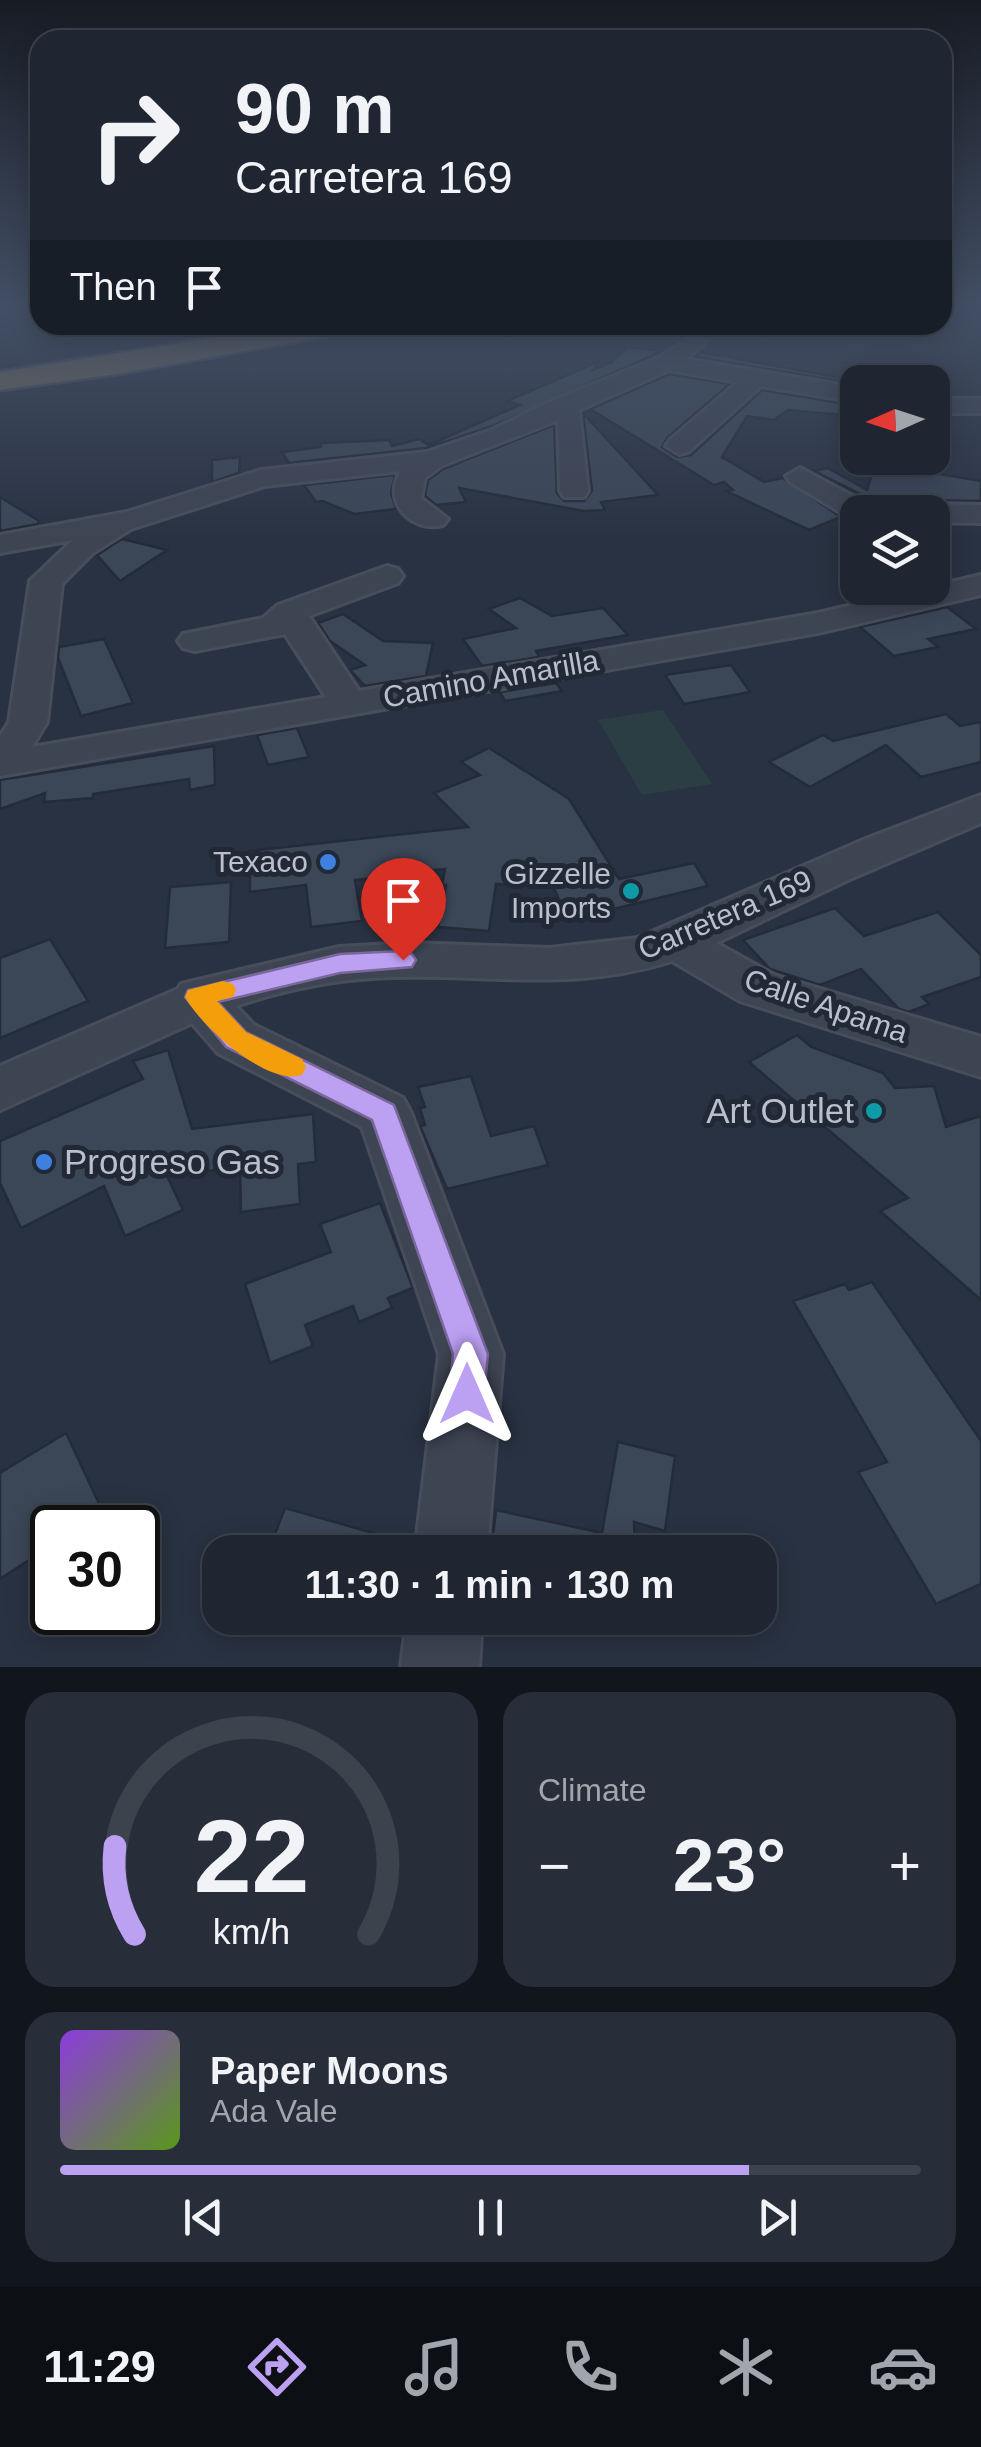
<!DOCTYPE html>
<html lang="en">
<head>
<meta charset="utf-8">
<style>
  body { margin:0; font-family:Arial,sans-serif; background:#272e3a; color:#f1f3f6; height:100vh; display:flex; flex-direction:column; font-size:38px; white-space:nowrap }
  * { box-sizing:border-box; margin:0 }
  p { font-size:32px; color:#a1a5ac }
  .icon { flex:none; width:55px; height:55px; fill:none; stroke:currentColor; stroke-width:2; stroke-linecap:round; stroke-linejoin:round }
  .map { position:relative; height:1667px; overflow:hidden }
  .details { display:flex; flex-direction:column; gap:25px; padding:25px; background:#11151c; flex:1 }
  .details>* { flex:none }
  .banner { position:absolute; left:30px; top:30px; width:922px; height:305px; border-radius:30px; box-shadow:0 5px 25px #0003,0 0 0 2px #3c434d; background:#1f2632; color:#f1f3f6; overflow:hidden }
  .needle { width:65px; rotate:267deg }
  .fabs { position:absolute; left:840px; top:365px; display:grid; gap:20px }
  .fabs a { display:grid; place-items:center; width:110px; height:110px; border-radius:20px; background:#1f2632; box-shadow:0 5px 25px #0003,0 0 0 2px #3c434d; font-size:50px }
  .speed { position:absolute; left:30px; top:1505px; display:flex; gap:20px; font-size:50px; font-weight:700; text-align:center }
  .speed>* { display:grid; place-content:center; width:130px; height:130px; border-radius:50%; background:#1f2632; box-shadow:0 5px 25px #0003,0 0 0 2px #3c434d; line-height:1 }
  .speed .limit { border:5px solid #111; border-radius:15px; background:#fff; color:#111 }
  .pin { position:absolute; display:grid; place-items:center; width:85px; height:85px; color:#fff; margin:-102px -42px; border-radius:50% 50% 50% 0; rotate:-45deg; box-shadow:0 0 10px #0007 }
  .pin .icon { rotate:45deg }
  .me { position:absolute; width:110px; margin:-55px; rotate:0deg; stroke-linejoin:round; filter:drop-shadow(0 0 8px #0008) }
  .turn { display:flex; align-items:center; gap:35px; height:210px; padding:0 40px; font-size:45px }
  .turn .icon { width:130px; height:130px; stroke-width:2.5 }
  .turn b { display:block; font-size:70px; line-height:85px }
  .then { display:flex; align-items:center; height:95px; padding:0 40px; background:#0003; gap:20px; font-size:38px }
  .big { font-size:75px; font-weight:800; line-height:1.1 }
  .details .widget { flex:1; display:flex; flex-direction:column; justify-content:center; gap:15px; min-width:0; padding:0 35px; border-radius:30px; background:#272e3a }
  .details .dial { align-items:center; gap:0 }
  .dial svg { height:260px; overflow:visible; fill:none; stroke:#3c434d; stroke-width:7; stroke-linecap:round; text-anchor:middle }
  .dial text { fill:#f1f3f6; stroke:none }
  .song { display:flex; align-items:center; gap:30px }
  .cover { width:120px; height:120px; border-radius:15px; background:linear-gradient(135deg,hsl(270 70% 55%),hsl(90 70% 35%)) }
  .played { height:10px; border-radius:5px; background:linear-gradient(90deg,#bca0f2 80%,#3c434d 80%) }
  .keys { display:flex; justify-content:space-around; direction:ltr }
  .heat { display:flex; justify-content:space-between; align-items:center; font-size:55px; direction:ltr }
  .details .tiles { flex:1; display:grid; gap:25px; grid-template-columns:1fr 1fr }
  .widget:last-child { grid-column:span 2 }
  .trip { position:absolute; left:202px; top:1535px; width:575px; height:100px; border-radius:30px; background:#1f2632; box-shadow:0 5px 25px #0003,0 0 0 2px #3c434d; font-weight:800; line-height:100px; text-align:center }
  .tab-bar { display:flex; height:160px; justify-content:space-around; align-items:center; background:#0c0f14; color:#a1a5ac }
  .tab-bar .icon { width:70px; height:70px }
  .tab-bar .active { color:#bca0f2 }
  .tab-bar b { font-size:45px; color:#f1f3f6 }
  .map>svg:first-child { display:block }
</style>
</head>
<body>
<div class="map">
<svg width="981" height="1667" viewBox="0 0 981 1667">
  <rect width="100%" height="100%" fill="#293242"/>
  <path fill="#2b3e43" d="M663,710L712,784L642,795L598,720Z"/>
  <g fill="#3b4657" stroke="#242b39" stroke-width="2.5">
    <path d="M627,347L663,351L493,426L426,448L289,463L282,452L321,447V443L389,440L392,446L419,439L429,445L520,405L507,401L600,361L593,370L612,362Z"/>
    <path d="M700,352L858,381V384L695,357Z"/>
    <path d="M669,374L730,384L667,438L662,447L677,457L691,455L762,390L858,406V409L847,407L844,415L788,410L774,420L747,416L722,457L764,482L783,478L841,517L809,530L726,491L733,490L724,482L714,485L590,409Z"/>
    <path d="M583,413L658,495L601,502L605,510L584,511L459,488L466,502L436,505L425,496L428,480L443,469L554,425L557,493L564,501H584L592,491Z"/>
    <path d="M240,457L239,473L212,482V460Z"/>
    <path d="M933,458L939,474L981,481V501L932,500L917,508L891,509L814,471L828,468L867,490L875,464L932,473Z"/>
    <path d="M395,475L391,493L396,509L354,514L323,501L316,502L304,485Z"/>
    <path d="M0,497L39,521L38,524L0,531Z"/>
    <path d="M122,539L167,550L120,581L97,555Z"/>
    <path d="M520,598L552,616L603,608L628,635L536,651L539,657L482,666L463,639L516,628L489,609Z"/>
    <path d="M947,607L976,629L928,639L938,647L894,656L860,627Z"/>
    <path d="M343,614L383,641L433,643L426,676L365,686L350,670L365,665L330,641L318,623Z"/>
    <path d="M104,639L133,703L81,716L58,658L59,647Z"/>
    <path d="M731,665L750,692L684,704L665,675Z"/>
    <path d="M556,683L562,691L505,701L500,692Z"/>
    <path d="M946,714L960,726L981,722V762L921,777L886,745L810,787L769,762L823,735L833,741Z"/>
    <path d="M297,728L309,757L268,765L257,735Z"/>
    <path d="M214,746L215,785L190,790L189,779L93,794V798L44,802L45,793L0,809V780Z"/>
    <path d="M489,748L569,799L619,879L694,863L708,886L568,920L553,886L496,884L489,931L438,927L446,885H442L445,869L355,880L362,921L311,927L306,885L250,892V851L468,827L434,793L480,775L461,762Z"/>
    <path d="M231,882L229,942L165,948L170,887Z"/>
    <path d="M835,908L864,936L938,912L981,955V977L922,997L929,1004L909,1012L899,1009L861,969L820,985L770,969L743,940Z"/>
    <path d="M50,939L88,1001L0,1038V958Z"/>
    <path d="M797,1035L811,1047L883,1073L895,1088L934,1086L946,1127L981,1116V1300L880,1211L908,1198L749,1062Z"/>
    <path d="M168,1050L192,1129L313,1114L316,1162L298,1164L300,1204L241,1212L240,1167L167,1176L183,1210L125,1236L104,1186L21,1228L0,1183V1141L143,1079L133,1061Z"/>
    <path d="M471,1076L491,1136L534,1126L548,1165L447,1189L420,1126L425,1125L420,1108L425,1107L418,1087Z"/>
    <path d="M380,1203L413,1288L388,1298L392,1308L359,1322L353,1306L305,1325L313,1346L270,1363L245,1284L331,1252L320,1224Z"/>
    <path d="M872,1282L981,1441V1584L936,1604L858,1472L887,1462L793,1301L845,1284L849,1290Z"/>
    <path d="M66,1433L103,1512L80,1528H52V1545L0,1579V1473Z"/>
    <path d="M618,1442L675,1456L665,1531L634,1522L635,1552H491L496,1510L602,1533Z"/>
    <path d="M285,1508L412,1544V1552H268Z"/>
  </g>
  <g fill="none" stroke-linecap="round" stroke-linejoin="round">
    <defs>
      <g id="minor">
        <path d="M694,336L705,343L686,359L858,388V402L761,386L688,452L679,454L666,446L670,440L738,382L669,370L579,410L588,491L584,497H564L560,491L558,420L441,466L425,478L421,498L448,519L443,525C412,533 381,502 401,471L265,486L131,529L93,553L62,584L47,722L32,747L326,697L285,634L195,651L183,648L178,641L183,634L263,618L278,605L387,566L398,569L403,576L398,583L309,616L359,691L818,613L981,575V595L818,633L0,776V736L9,722L30,581L73,540L0,553V535L127,512L261,470L427,452L494,429L547,403L658,358Z"/>
        <rect x="932" y="399" width="49" height="14"/>
        <path d="M800,468L865,503L884,506L889,512H858V520L848,517L790,482L786,476Z"/>
        <path d="M932,504L981,505V523L932,522V512H918Z"/>
        <path d="M981,795V823L850,879L716,943L774,975L981,1037V1077L740,1001L672,961C565,995 479,971 372,978C326,981 280,991 236,1006L254,1025L403,1098L411,1113L503,1354L487,1552H415L439,1354L362,1127L218,1053L192,1023L0,1110V1066L178,989L181,984L339,947L409,943L549,948L638,938L868,838Z"/>
        <path d="M407,1618H482L479,1667H401Z"/>
      </g>
      <path id="highway" d="M296,325H358L344,333L117,374L0,390V372Z"/>
    </defs>
    <use href="#minor" stroke="#474d5b" stroke-width="6"/>
    <use href="#highway" stroke="#484f5c" stroke-width="5"/>
    <use href="#minor" fill="#3d4452" fill-rule="evenodd"/>
    <use href="#highway" fill="#776e5a" fill-rule="evenodd"/>
  </g>
  <linearGradient id="sky" x2="0" y2="1"><stop stop-color="#171c24"/><stop offset="0.57" stop-color="#434f65"/><stop offset="1" stop-color="#434f65" stop-opacity="0"/></linearGradient>
  <rect width="981" height="538" fill="url(#sky)"/>
  <path fill="#bca0f2" stroke="#7a689d" stroke-width="2.5" d="M403,951L412,954L416,960L412,967L340,973L218,1002L246,1032L394,1105L488,1354L484,1394L479,1406L467,1411L454,1406L449,1394L453,1354L372,1120L226,1047L185,997L188,990L198,988L340,954Z"/>
  <path fill="#f59e0b" d="M223,981L233,984L236,990L233,997L217,1001L246,1032L302,1059L306,1067L302,1075C266,1086 201,1026 185,997L188,990Z"/>
  <g fill="#3f7fe0" stroke="#212937" stroke-width="4">
    <circle cx="328" cy="862" r="10"/>
    <circle cx="44" cy="1162" r="10"/>
  </g>
  <g fill="#0f9aa8" stroke="#212937" stroke-width="4">
    <circle cx="631" cy="891" r="10"/>
    <circle cx="874" cy="1111" r="10"/>
  </g>
  <g text-anchor="middle" stroke-width="10" stroke-linejoin="round" paint-order="stroke">
    <g font-size="30" fill="#bac0cb" stroke="#212937">
      <text transform="translate(491 679) rotate(-10)" y="10">Camino Amarilla</text>
      <text transform="translate(725 915) rotate(-23)" y="10">Carretera 169</text>
      <text transform="translate(826 1006) rotate(19)" y="10">Calle Apama</text>
    </g>
    <g font-size="30" fill="#bac0cb" stroke="#212937" text-anchor="end">
      <text x="308" y="872">Texaco</text>
      <text x="611" y="884">Gizzelle<tspan x="611" dy="34">Imports</tspan></text>
    </g>
    <g font-size="35" fill="#bac0cb" stroke="#212937" text-anchor="end">
      <text x="854" y="1123">Art Outlet</text>
      <text x="64" y="1174" text-anchor="start">Progreso Gas</text>
    </g>
  </g>
</svg>
<div class="fabs">
<a><svg class="needle" viewBox="-14 -14 28 28"><path d="M0-13l5 13h-10z" fill="#e53935"/><path d="M0 13l5-13h-10z" fill="#a1a5ac"/></svg></a>
<a><svg class="icon" aria-label="layers" viewBox="0 0 24 24"><path d="M12 4l9 5-9 5-9-5zM3 14l9 5 9-5"/></svg></a>
</div>
<div class="speed"><div class="limit">30</div></div>
<div class="pin" style="left:403px;top:960px;background:#d93025"><svg class="icon" aria-label="arrive" viewBox="0 0 24 24"><path d="M6 21V4h12l-3 4 3 4H6"/></svg></div>
<svg class="me" style="left:467px;top:1394px" viewBox="-20 -20 40 40"><path d="M0-17L14 15 0 8-14 15z" fill="#bca0f2" stroke="#fff" stroke-width="4"/></svg>
<div class="trip">11:30 · 1 min · 130 m</div>
<div class="banner">
<div class="turn"><svg class="icon" aria-label="right" viewBox="0 0 24 24"><path d="M7 20v-9h11M14 6l5 5-5 5"/></svg><div><b>90 m</b>Carretera 169</div></div>
<div class="then">Then<svg class="icon" aria-label="arrive" viewBox="0 0 24 24"><path d="M6 21V4h12l-3 4 3 4H6"/></svg></div>
</div>
</div>
<section class="details">
<div class="tiles">
<div class="widget dial"><svg viewBox="0 0 100 80">
<path d="M14 69A42 42 0 1 1 86 69"/>
<path d="M14 69A42 42 0 0 1 8 42" stroke="#bca0f2"/>
<text x="50" y="56" font-size="32" font-weight="700">22</text>
<text x="50" y="72" font-size="11">km/h</text>
</svg></div>
<div class="widget"><p>Climate</p>
<div class="heat"><a>−</a><b class="big">23°</b><a>+</a></div>
</div>
<div class="widget">
<div class="song"><i class="cover"></i><div><b>Paper Moons</b><p>Ada Vale</p></div></div>
<div class="played"></div>
<div class="keys"><svg class="icon" aria-label="previous" viewBox="0 0 24 24"><path d="M18 5L8 12l10 7zM5 5v14"/></svg><svg class="icon" aria-label="pause" viewBox="0 0 24 24"><path d="M8 5v14M16 5v14"/></svg><svg class="icon" aria-label="next" viewBox="0 0 24 24"><path d="M6 5l10 7-10 7zM19 5v14"/></svg></div>
</div>
</div>
</section>
<nav class="tab-bar">
<b>11:29</b>
<svg class="icon active" aria-label="directions" viewBox="0 0 24 24"><path d="M12 3l9 9-9 9-9-9zM9 14v-3h6M13 9l2 2-2 2"/></svg>
<svg class="icon" aria-label="music" viewBox="0 0 24 24"><path d="M9 18V5l10-2v13"/><circle cx="6" cy="18" r="3"/><circle cx="16" cy="16" r="3"/></svg>
<svg class="icon" aria-label="phone" viewBox="0 0 24 24"><path d="M5 4h4l2 5-3 2q2 4 5 5l2-3 5 2v4C11 20 4 13 5 4z"/></svg>
<svg class="icon" aria-label="climate" viewBox="0 0 24 24"><path d="M12 3v18M4 7l16 10M4 17L20 7"/></svg>
<svg class="icon" aria-label="car" viewBox="0 0 24 24"><path d="M5 17H2v-5l4-1 3-4h7l3 4 3 1v5h-3M9 17h6M6 11h13"/><circle cx="7" cy="17" r="2"/><circle cx="17" cy="17" r="2"/></svg>
</nav>
</body>
</html>
